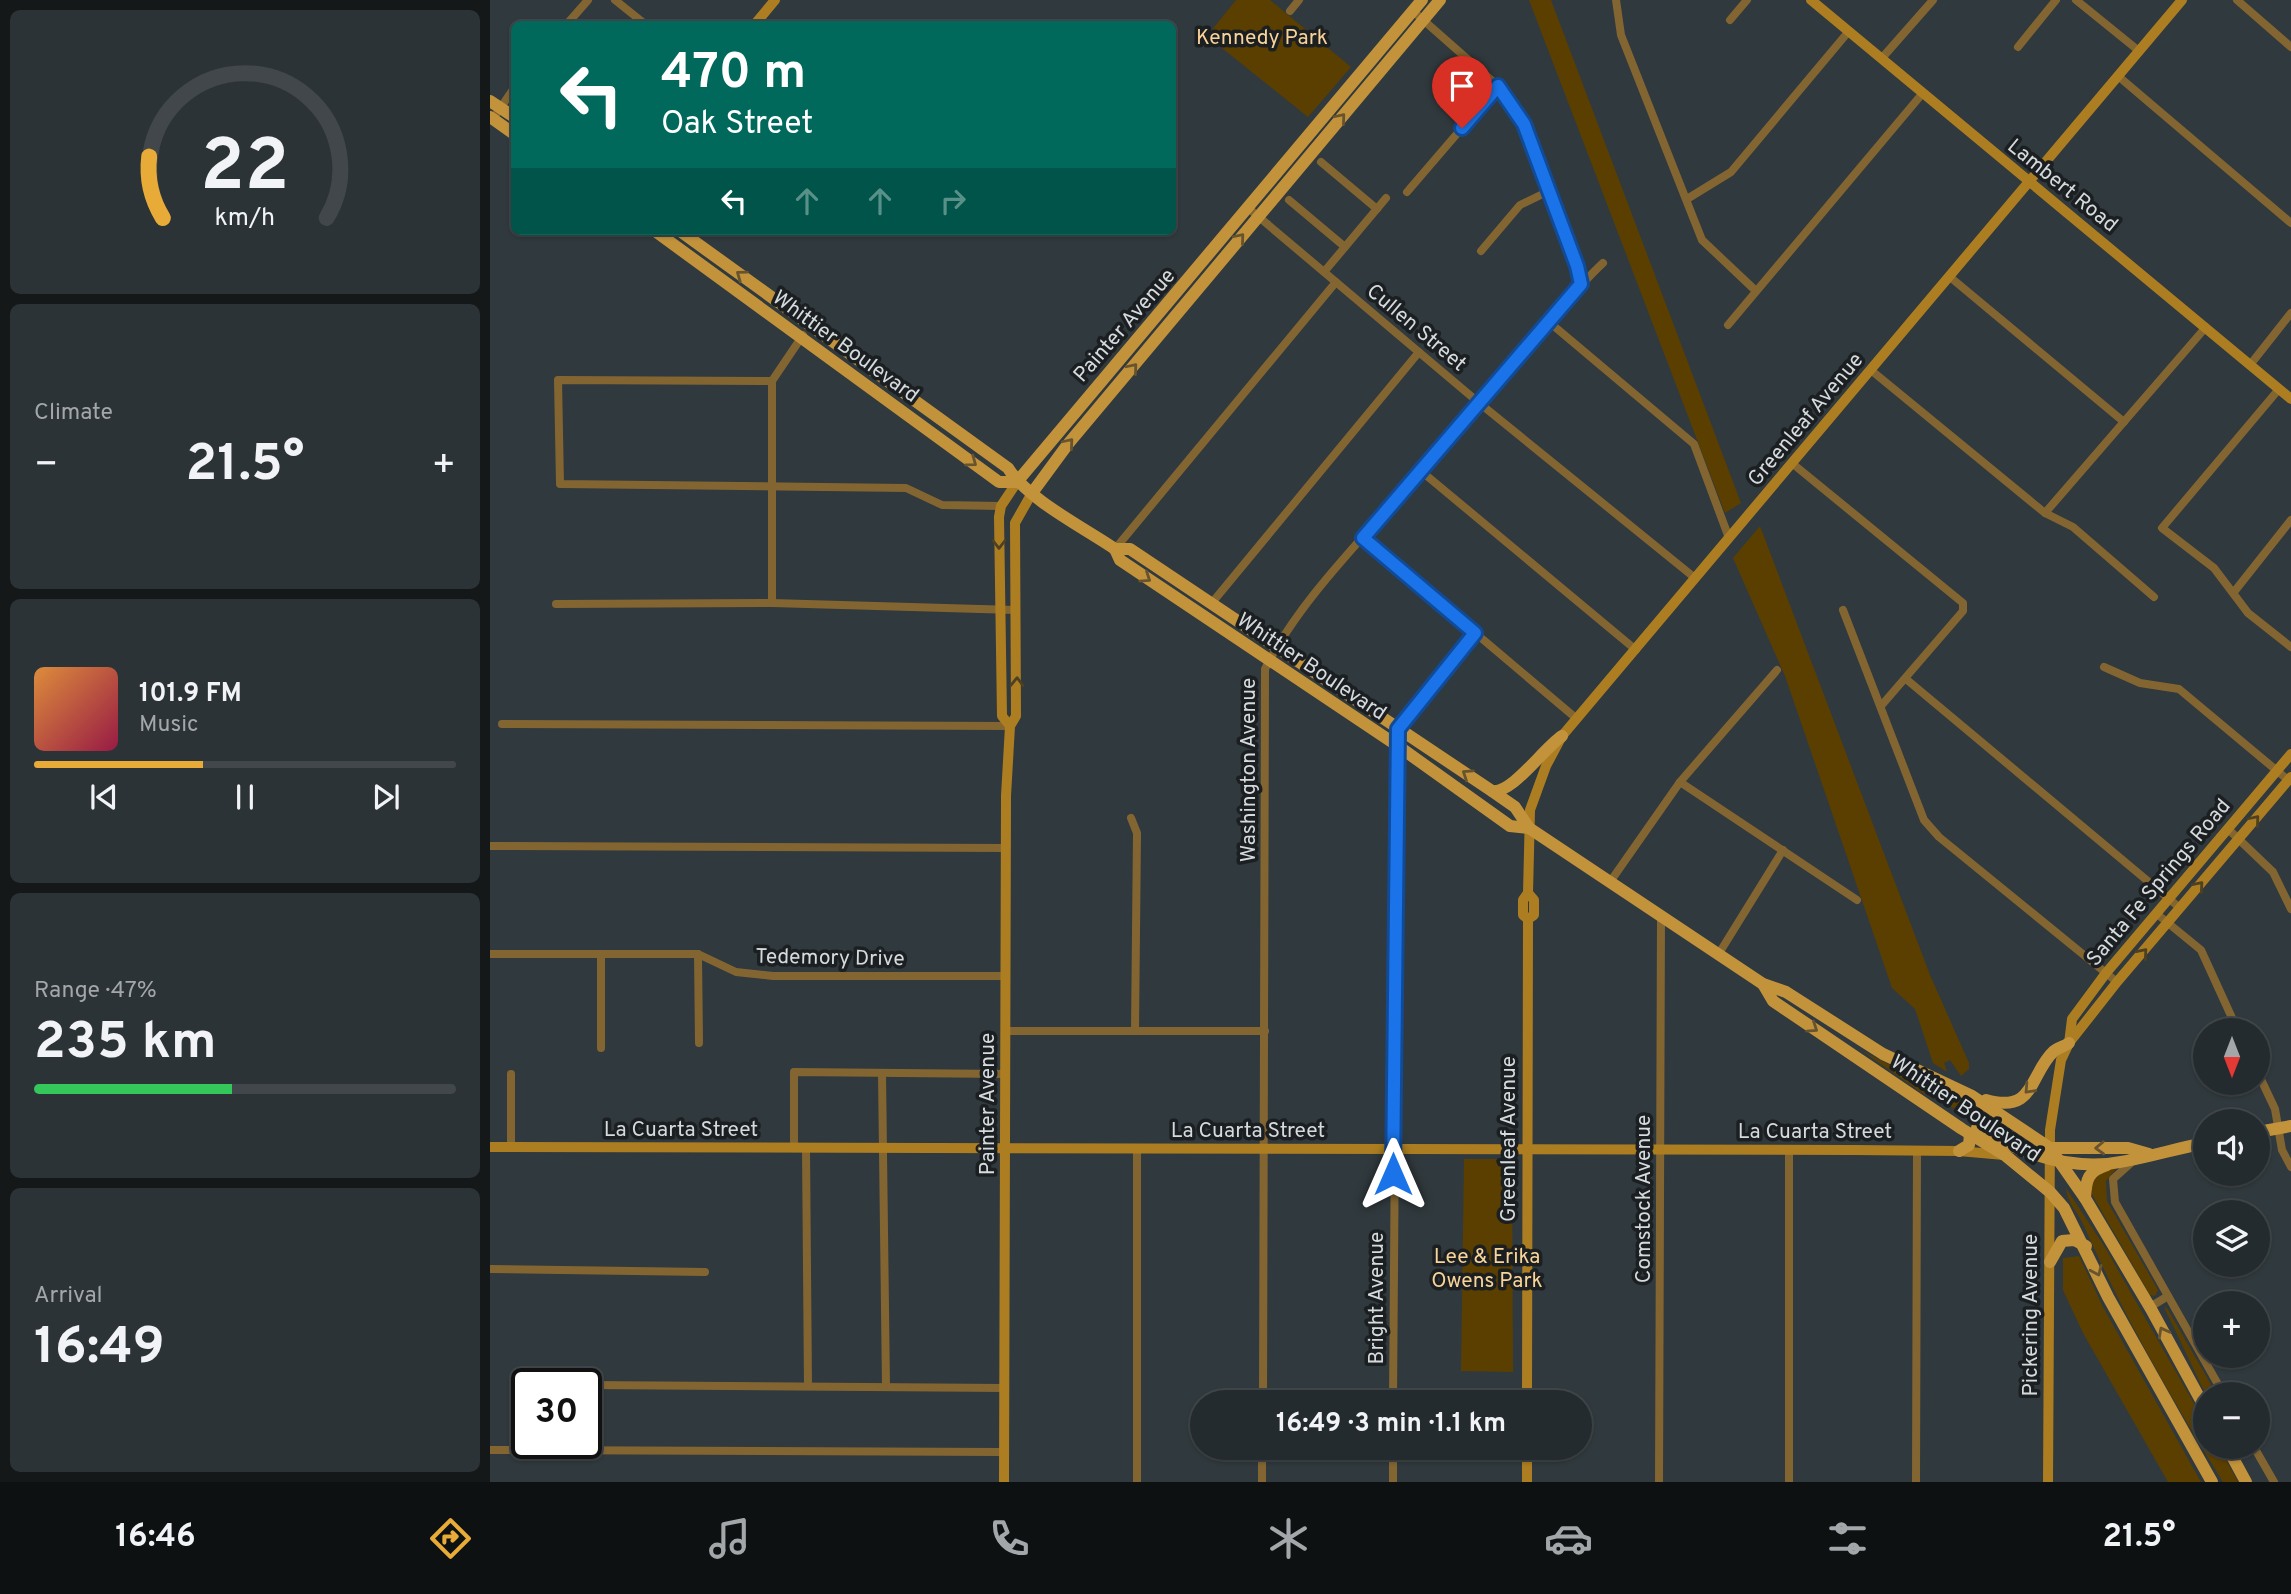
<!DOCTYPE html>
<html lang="en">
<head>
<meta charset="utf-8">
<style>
  body { margin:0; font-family:Overpass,sans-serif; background:#2c3336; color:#f1f3f6; height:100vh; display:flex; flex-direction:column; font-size:26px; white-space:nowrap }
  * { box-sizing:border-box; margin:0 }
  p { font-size:23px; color:#a3a7aa }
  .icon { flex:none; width:38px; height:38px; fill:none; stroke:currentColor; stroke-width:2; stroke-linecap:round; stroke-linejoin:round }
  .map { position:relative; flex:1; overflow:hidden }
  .details { display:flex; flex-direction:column; gap:10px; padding:10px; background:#141819; width:490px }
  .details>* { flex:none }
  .banner { position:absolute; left:21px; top:21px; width:665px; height:214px; border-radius:10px; box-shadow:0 2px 5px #0004,0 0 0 2px #41474a; background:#00695c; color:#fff; overflow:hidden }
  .needle { width:46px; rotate:180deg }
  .controls { position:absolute; left:1703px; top:1018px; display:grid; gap:14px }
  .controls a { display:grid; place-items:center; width:77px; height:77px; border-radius:50%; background:#242b2e; box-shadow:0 2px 5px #0004,0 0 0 2px #41474a; font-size:35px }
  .speed { position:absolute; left:21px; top:1368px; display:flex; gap:14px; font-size:35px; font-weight:700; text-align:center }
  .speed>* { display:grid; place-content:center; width:91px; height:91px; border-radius:50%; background:#242b2e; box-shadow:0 2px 5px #0004,0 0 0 2px #41474a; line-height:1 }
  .speed .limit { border:4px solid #111; border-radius:10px; background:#fff; color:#111 }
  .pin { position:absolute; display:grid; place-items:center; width:60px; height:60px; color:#fff; margin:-72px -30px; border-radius:50% 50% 50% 0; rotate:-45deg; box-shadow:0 0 7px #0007 }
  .pin .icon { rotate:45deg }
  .me { position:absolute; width:77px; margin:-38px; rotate:0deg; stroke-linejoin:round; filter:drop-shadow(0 0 5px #0008) }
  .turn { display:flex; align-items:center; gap:24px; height:147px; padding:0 35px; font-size:32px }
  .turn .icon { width:91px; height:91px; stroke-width:2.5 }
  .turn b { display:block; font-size:49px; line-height:60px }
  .lanes { display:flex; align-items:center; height:66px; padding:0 35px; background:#0003; justify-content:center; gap:35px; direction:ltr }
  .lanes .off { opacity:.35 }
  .big { font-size:52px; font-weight:700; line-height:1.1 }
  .details .tile { flex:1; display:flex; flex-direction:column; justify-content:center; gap:10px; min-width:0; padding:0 24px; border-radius:10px; background:#2c3336 }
  .details .dial { align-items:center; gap:0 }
  .dial svg { height:182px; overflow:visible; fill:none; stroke:#41474a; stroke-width:7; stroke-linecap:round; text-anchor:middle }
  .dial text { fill:#f1f3f6; stroke:none }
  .song { display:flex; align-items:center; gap:21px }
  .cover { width:84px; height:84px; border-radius:10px; background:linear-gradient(135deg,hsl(30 70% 55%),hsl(340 70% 35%)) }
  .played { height:7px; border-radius:4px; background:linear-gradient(90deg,#e8ab37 40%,#41474a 40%) }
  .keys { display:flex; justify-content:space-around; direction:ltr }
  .heat { display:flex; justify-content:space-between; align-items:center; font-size:38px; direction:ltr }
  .charge { height:10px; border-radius:5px; background:linear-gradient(90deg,#34c759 47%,#41474a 0) }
  .trip { position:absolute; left:700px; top:1390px; width:402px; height:70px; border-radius:35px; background:#242b2e; box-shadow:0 2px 5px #0004,0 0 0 2px #41474a; font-weight:700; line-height:70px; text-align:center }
  .tab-bar { display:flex; height:112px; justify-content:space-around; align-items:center; background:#0e1112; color:#a3a7aa }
  .tab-bar .icon { width:49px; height:49px }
  .tab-bar .on { color:#e8ab37 }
  .tab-bar b { font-size:32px; color:#f1f3f6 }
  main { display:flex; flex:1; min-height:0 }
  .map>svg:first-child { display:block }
</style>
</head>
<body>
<main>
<section class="details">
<div class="tile dial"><svg viewBox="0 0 100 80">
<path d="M14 69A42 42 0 1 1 86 69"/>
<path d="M14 69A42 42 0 0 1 8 42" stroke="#e8ab37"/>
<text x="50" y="56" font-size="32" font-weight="700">22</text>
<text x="50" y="72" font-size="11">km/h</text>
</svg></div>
<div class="tile"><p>Climate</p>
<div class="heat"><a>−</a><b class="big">21.5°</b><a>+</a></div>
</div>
<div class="tile">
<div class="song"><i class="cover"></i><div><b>101.9 FM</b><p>Music</p></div></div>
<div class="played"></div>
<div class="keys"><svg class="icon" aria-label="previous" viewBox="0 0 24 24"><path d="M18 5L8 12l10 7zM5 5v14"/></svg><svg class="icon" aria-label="pause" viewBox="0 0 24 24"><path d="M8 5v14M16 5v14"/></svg><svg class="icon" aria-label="next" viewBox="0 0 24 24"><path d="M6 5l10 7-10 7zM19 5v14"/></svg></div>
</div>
<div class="tile"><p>Range · 47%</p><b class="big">235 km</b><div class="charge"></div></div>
<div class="tile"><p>Arrival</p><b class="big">16:49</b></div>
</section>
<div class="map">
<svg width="1801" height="1482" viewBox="0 0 1801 1482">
  <rect width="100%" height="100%" fill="#30393d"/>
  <g fill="#5b3f00">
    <path d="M746,0H780L861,67L818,117L717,36Z"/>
    <path d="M1039,0H1061L1251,503L1235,513Z"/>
    <path d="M1270,526L1440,975L1479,1063V1069L1471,1076L1460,1060L1454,1063L1457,1072L1443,1063L1425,1009L1402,988L1295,676L1243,558Z"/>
    <path d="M1372,1051L1489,1109L1529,1140L1431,1092Z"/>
    <path d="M974,1159H1016L1022,1165L1023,1372L971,1371Z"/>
    <path d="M1616,1169H1626L1616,1181L1617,1201L1668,1290L1665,1296L1660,1295L1600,1191L1603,1177Z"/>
    <path d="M1576,1188L1616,1249L1715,1423V1447H1729L1748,1482H1733C1682,1399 1633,1315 1594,1226C1588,1212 1577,1203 1576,1188Z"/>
    <path d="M1589,1256L1613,1307L1711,1482H1678L1593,1333L1573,1290V1258Z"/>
    <path d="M1674,1307L1677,1308L1727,1395H1716Z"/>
  </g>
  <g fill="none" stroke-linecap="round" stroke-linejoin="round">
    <g stroke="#836532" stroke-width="8">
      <path d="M125,0L155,24"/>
      <path d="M1126,0L1131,35L1212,240L1266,291"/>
      <path d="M1586,0L1649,51"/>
      <path d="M1747,0L1801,47"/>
      <path d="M800,11L809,0"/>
      <path d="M923,11L1008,86L1034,124L1087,266L1091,284"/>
      <path d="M1240,20L1257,0"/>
      <path d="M77,24L98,0"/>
      <path d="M1528,47L1566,0"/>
      <path d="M1392,58L1443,0"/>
      <path d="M1628,76L1801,223"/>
      <path d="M3,119L24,88"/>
      <path d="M831,162L887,209"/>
      <path d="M917,192L1008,86"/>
      <path d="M1197,199L1241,172L1359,31"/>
      <path d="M799,200L855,247"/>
      <path d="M757,207L988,402L1205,578"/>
      <path d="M991,251L1030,205L1059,191"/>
      <path d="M834,272L896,198"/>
      <path d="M1460,277L1634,422"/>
      <path d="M1059,322L1204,444L1239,538"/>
      <path d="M1238,325L1432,94"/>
      <path d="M1760,365L1801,313"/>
      <path d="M1382,371L1555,513L1583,527L1664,597"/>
      <path d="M282,381L68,380L70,484L416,488L452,505L511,506"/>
      <path d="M1789,389L1672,528L1724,568L1758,613L1801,647"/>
      <path d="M1303,464L1473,603V611L1391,706"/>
      <path d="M931,471L1146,650"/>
      <path d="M1555,513L1716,327"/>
      <path d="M873,538L1087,719"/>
      <path d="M625,549L846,282"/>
      <path d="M1744,592L1801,520"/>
      <path d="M282,603V381L313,335"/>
      <path d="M66,604L282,603L525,610"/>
      <path d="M721,604L929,352"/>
      <path d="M1353,610L1434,820L1449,837L1627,982"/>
      <path d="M1614,667L1650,683L1689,689L1798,780"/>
      <path d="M1416,679L1690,908"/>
      <path d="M12,724L520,726"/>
      <path d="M1190,782L1367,900"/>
      <path d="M641,818L647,833L645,1031"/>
      <path d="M1738,829L1783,872L1801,909"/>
      <path d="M0,846L516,848"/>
      <path d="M1120,882L1190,782L1287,670"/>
      <path d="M1667,914L1711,950L1748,1031"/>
      <path d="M0,954H208L246,972L283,976H516"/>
      <path d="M208,954L209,1043"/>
      <path d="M1228,955L1293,850"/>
      <path d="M516,1031H775"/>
      <path d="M111,1048V954"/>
      <path d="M392,1073L396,1387"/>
      <path d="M1768,1073L1785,1109L1792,1150L1801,1167"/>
      <path d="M21,1148V1074"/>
      <path d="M304,1148V1072L516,1074"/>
      <path d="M316,1149L318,1386"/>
      <path d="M1642,1162L1623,1179L1625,1202L1734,1395"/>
      <path d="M0,1269L215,1272"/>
      <path d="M1660,1307L1678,1296"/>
      <path d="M96,1385L515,1388"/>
      <path d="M773,1402L775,669C811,597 879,533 930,472C967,428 1005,385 1042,342C1066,315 1087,287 1113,263"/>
      <path d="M903,1402L908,729L985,633"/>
      <path d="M903,1447V1482"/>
      <path d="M1764,1447L1784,1482"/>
      <path d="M0,1450L514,1452"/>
      <path d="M647,1482V1149"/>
      <path d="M772,1482V1447"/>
      <path d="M1169,1482L1171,917"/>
      <path d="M1299,1482V1150"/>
      <path d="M1426,1482L1427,1150"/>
    </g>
    <g stroke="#ac7e21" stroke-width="10">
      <path d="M1321,0L1801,399"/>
      <path d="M265,24L285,0"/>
      <path d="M520,726L512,716L509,517L511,506L527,482"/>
      <path d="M1038,919L1033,915V900L1038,893L1040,810L1056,766L1072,736L1692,0"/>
      <path d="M1579,1043L1582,1019L1616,973L1801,754"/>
      <path d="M0,1147L1363,1150L1469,1151L1514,1155"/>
      <path d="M1037,1402L1038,919L1044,915V900L1038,893"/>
      <path d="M514,1482L516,796L520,726L526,716L525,523L542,493"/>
      <path d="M1037,1482V1447"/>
      <path d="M1558,1482L1560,1130L1571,1060L1579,1043L1627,982L1801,777"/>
    </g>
    <g stroke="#c3933c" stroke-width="12">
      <path d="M0,101L24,117"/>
      <path d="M0,117L24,134"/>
      <path d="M165,231L509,482H527"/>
      <path d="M190,231L518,468C538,500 593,527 625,549H640L1002,791L1025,807L1039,828L1273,984L1296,992L1393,1054L1482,1096L1560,1148L1595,1198L1661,1309L1715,1408"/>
      <path d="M527,482L932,0"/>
      <path d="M542,493L578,444L950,0"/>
      <path d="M625,549L630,560L908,746L1020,826L1039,828"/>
      <path d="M1002,791C1022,794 1052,750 1072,736"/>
      <path d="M1273,984L1283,1001L1472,1129L1516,1156L1560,1192L1574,1208L1618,1297L1722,1482"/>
      <path d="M1496,1100C1546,1114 1539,1074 1564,1051C1568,1048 1575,1046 1579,1043"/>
      <path d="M1487,1128C1531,1154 1584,1172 1636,1161C1662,1156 1689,1148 1715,1143"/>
      <path d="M1768,1132L1801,1126"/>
      <path d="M1556,1148H1638L1659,1154"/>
      <path d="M1469,1151L1479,1145L1480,1134"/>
      <path d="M1595,1198C1596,1179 1598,1171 1617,1165"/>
      <path d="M1560,1262L1572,1241L1584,1240L1596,1246"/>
      <path d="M1737,1447L1756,1482"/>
    </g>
  </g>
  <defs><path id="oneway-chevron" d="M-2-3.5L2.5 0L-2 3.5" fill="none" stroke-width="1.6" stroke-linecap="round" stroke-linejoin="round" transform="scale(1.75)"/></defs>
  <g stroke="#67532d">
    <use href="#oneway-chevron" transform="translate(851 118) rotate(-50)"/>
    <use href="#oneway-chevron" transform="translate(750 238) rotate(-50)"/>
    <use href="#oneway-chevron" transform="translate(251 275) rotate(-144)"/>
    <use href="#oneway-chevron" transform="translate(643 368) rotate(-50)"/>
    <use href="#oneway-chevron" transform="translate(579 443) rotate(-50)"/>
    <use href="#oneway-chevron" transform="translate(482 462) rotate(36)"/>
    <use href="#oneway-chevron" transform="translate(656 578) rotate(34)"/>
    <use href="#oneway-chevron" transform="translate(977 774) rotate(-146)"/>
    <use href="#oneway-chevron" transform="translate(1323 1028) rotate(34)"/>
    <use href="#oneway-chevron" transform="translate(1539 1089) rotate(133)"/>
    <use href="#oneway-chevron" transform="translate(1610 1148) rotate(178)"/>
    <use href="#oneway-chevron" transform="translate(1607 1271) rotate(66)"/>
    <use href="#oneway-chevron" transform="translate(1673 1332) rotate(-118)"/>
  </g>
  <g stroke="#4e4021">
    <use href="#oneway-chevron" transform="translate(509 544) rotate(90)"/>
    <use href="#oneway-chevron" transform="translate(527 682) rotate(-89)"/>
    <use href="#oneway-chevron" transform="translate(1765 820) rotate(-50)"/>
    <use href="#oneway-chevron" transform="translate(1709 886) rotate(-49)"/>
    <use href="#oneway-chevron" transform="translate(1653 953) rotate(-49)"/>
  </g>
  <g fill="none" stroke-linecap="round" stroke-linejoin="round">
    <defs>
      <path id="route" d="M903,1174L908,729L985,633L873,538L1091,284L1087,266L1034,124L1008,86L972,128"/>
    </defs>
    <use href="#route" stroke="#114b97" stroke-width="18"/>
    <use href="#route" stroke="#1a73e8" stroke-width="12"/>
  </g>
  <g text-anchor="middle" stroke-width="7" stroke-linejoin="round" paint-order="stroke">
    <g font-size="21" fill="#f9d499" stroke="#1b1f21">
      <text x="772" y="44">Kennedy Park</text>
      <text x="997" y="1263">Lee &amp; Erika<tspan x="997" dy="24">Owens Park</tspan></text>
    </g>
    <g font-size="21" fill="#d5dadd" stroke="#1b1f21">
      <text transform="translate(1573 185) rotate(39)" y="7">Lambert Road</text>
      <text transform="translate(634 325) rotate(-49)" y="7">Painter Avenue</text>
      <text transform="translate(927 327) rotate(40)" y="7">Cullen Street</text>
      <text transform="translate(356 346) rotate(36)" y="7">Whittier Boulevard</text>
      <text transform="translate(1315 419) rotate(-50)" y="7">Greenleaf Avenue</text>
      <text transform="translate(822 666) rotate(34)" y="7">Whittier Boulevard</text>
      <text transform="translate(758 770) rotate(-90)" y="7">Washington Avenue</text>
      <text transform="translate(1668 882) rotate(-50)" y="7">Santa Fe Springs Road</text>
      <text transform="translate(340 957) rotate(1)" y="7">Tedemory Drive</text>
      <text transform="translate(497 1104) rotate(-90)" y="7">Painter Avenue</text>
      <text transform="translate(1476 1108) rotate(34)" y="7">Whittier Boulevard</text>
      <text x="191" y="1136">La Cuarta Street</text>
      <text x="758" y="1137">La Cuarta Street</text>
      <text x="1325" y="1138">La Cuarta Street</text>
      <text transform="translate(1018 1139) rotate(-90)" y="7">Greenleaf Avenue</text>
      <text transform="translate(1153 1199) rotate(-90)" y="7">Comstock Avenue</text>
      <text transform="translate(886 1298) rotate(-90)" y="7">Bright Avenue</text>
      <text transform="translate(1540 1315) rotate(-90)" y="7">Pickering Avenue</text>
    </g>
  </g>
</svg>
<div class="controls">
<a><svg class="needle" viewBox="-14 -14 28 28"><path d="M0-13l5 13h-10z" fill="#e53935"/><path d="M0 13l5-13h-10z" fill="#a3a7aa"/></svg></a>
<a><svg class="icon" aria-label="sound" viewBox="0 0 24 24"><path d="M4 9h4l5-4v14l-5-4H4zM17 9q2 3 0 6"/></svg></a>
<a><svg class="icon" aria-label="layers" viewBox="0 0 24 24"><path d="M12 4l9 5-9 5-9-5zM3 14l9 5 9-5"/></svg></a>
<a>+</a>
<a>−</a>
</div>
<div class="speed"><div class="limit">30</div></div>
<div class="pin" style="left:972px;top:128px;background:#d93025"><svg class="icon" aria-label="arrive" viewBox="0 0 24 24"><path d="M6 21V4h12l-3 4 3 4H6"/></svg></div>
<svg class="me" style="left:903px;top:1174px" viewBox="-20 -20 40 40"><path d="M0-17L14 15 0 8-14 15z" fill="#1a73e8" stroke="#fff" stroke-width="4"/></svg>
<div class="trip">16:49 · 3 min · 1.1 km</div>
<div class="banner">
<div class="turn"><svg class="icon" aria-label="left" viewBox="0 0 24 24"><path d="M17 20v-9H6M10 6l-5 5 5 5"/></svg><div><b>470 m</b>Oak Street</div></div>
<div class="lanes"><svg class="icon" aria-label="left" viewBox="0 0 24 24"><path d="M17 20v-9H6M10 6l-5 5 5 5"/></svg><svg class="icon off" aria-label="ahead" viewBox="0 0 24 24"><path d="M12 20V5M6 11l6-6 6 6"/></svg><svg class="icon off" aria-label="ahead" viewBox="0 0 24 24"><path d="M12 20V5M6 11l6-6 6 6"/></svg><svg class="icon off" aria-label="right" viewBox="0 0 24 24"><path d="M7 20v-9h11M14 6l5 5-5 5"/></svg></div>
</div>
</div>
</main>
<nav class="tab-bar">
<b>16:46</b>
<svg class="icon on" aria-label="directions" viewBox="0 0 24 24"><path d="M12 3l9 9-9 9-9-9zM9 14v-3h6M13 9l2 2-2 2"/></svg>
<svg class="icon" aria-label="music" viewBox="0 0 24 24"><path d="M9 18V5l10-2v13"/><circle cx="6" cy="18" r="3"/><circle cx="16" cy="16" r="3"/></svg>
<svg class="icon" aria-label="phone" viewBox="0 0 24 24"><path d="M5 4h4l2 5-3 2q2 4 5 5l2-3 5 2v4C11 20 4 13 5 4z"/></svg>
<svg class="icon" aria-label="climate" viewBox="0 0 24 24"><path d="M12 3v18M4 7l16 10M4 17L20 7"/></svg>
<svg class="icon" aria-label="car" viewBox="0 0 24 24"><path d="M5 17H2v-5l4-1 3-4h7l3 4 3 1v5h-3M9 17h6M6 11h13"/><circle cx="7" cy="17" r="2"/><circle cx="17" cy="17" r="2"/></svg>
<svg class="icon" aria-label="filters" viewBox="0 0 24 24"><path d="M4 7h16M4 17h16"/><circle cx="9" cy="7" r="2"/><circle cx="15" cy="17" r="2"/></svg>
<b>21.5°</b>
</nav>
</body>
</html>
